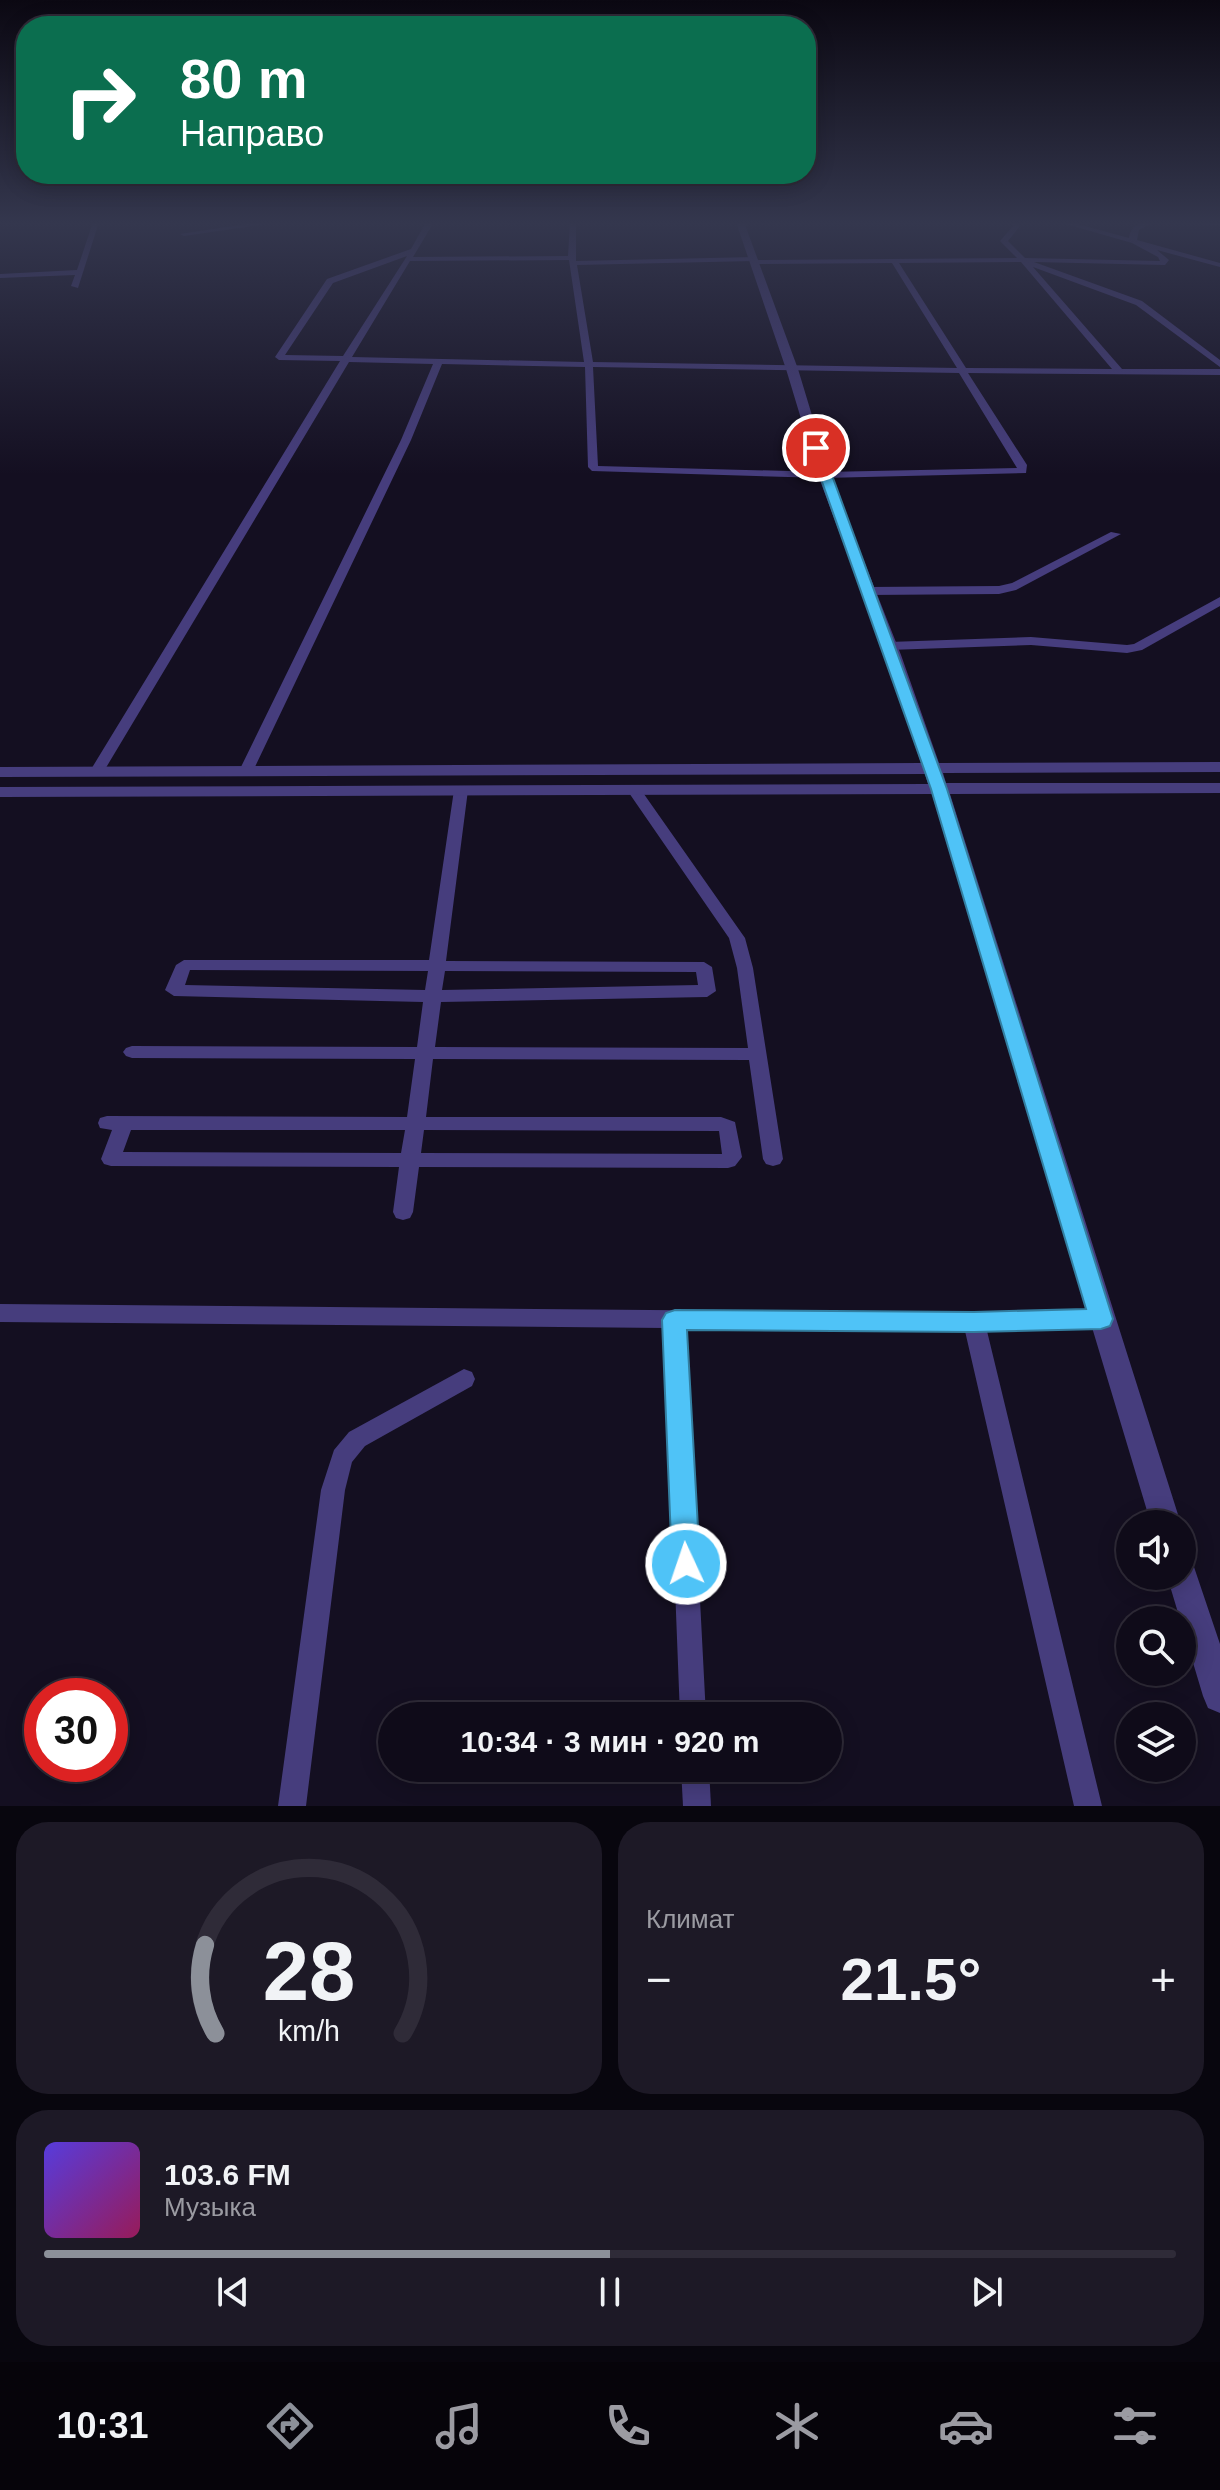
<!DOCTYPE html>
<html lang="ru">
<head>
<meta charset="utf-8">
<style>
  body { margin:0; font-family:Arial,sans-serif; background:#1d1926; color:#f1f3f6; height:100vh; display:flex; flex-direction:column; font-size:30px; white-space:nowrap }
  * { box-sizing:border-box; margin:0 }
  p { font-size:26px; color:#9b9ba2 }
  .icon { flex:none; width:44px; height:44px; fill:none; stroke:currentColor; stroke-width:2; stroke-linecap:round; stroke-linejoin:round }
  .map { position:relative; height:1806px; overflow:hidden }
  .drawer { display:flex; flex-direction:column; gap:16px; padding:16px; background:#08060e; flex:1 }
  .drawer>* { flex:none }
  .guide { position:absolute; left:16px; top:16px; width:800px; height:168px; border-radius:32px; box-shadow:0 4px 20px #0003,0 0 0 2px #2f2b38; background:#0b6e4f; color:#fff; overflow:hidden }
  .controls { position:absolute; left:1116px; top:1510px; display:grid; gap:16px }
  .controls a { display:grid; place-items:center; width:80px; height:80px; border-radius:50%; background:#0f0b19; box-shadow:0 4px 20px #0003,0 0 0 2px #2f2b38; font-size:40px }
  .speed { position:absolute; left:24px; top:1678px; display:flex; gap:16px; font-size:40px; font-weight:700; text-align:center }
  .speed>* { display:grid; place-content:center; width:104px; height:104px; border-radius:50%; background:#0f0b19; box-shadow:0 4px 20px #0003,0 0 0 2px #2f2b38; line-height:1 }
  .speed .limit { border:12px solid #d22; background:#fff; color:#111 }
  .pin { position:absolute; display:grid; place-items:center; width:68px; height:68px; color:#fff; margin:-34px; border:4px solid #fff; border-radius:50%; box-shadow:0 2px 8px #0007 }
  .me { position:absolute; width:88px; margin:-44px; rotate:357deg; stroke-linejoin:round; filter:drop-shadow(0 0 6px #0008) }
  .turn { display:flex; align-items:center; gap:28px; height:168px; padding:0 32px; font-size:36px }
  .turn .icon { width:104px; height:104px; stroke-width:2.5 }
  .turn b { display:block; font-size:56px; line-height:68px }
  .big { font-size:60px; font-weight:700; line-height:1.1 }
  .drawer .tile { flex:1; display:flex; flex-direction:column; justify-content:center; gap:12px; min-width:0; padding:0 28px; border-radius:32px; background:#1d1926 }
  .drawer .dial { align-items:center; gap:0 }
  .dial svg { height:208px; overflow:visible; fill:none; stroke:#2f2b38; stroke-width:7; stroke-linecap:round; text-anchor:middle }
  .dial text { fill:#f1f3f6; stroke:none }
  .song { display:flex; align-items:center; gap:24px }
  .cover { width:96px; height:96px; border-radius:12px; background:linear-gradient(135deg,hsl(250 70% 55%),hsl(330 70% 35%)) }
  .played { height:8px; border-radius:4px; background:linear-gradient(90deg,#8c9099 50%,#2f2b38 50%) }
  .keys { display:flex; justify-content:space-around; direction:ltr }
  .heat { display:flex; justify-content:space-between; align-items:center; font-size:44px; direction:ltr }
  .drawer .tiles { flex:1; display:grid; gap:16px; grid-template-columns:1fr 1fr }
  .tile:last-child { grid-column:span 2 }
  .trip { position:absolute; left:378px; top:1702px; width:464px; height:80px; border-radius:40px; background:#0f0b19; box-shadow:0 4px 20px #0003,0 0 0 2px #2f2b38; font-weight:700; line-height:80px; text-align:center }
  .tab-bar { display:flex; height:128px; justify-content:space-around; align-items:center; background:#06040a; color:#9b9ba2 }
  .tab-bar .icon { width:56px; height:56px }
  .tab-bar .on { color:#8c9099 }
  .tab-bar b { font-size:36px; color:#f1f3f6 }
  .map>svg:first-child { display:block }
</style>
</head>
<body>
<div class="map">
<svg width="1220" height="1806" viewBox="0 0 1220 1806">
  <rect width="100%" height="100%" fill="#140f21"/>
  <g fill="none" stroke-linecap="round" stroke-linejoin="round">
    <g fill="#463d7d" fill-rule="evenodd">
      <path d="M93,222H99L78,288L71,286L75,275L0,278V274L77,270Z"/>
      <path d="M259,222H279L184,236L180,234Z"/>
      <path d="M426,222H432L431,227L413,257L568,256L570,222H576V261L755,257L758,260L1017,258L1000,241L1013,226L1011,222H1018L1020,226L1008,241L1025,258L1160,261L1158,257L1132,243L1059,222H1070L1129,238C1131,224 1141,222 1153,222L1139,230L1137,240L1220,263V267L1157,250L1169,260L1165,265L1034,262L1142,301L1220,360V367L1136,305L1033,267L1122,369H1220V375L968,373L1027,465L1026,473L824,478L592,471L588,467L585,367L442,364L411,440L253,771L246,775L241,774L239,771L401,440L433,364L349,362L104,771L97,775L92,774L90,771L340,361L279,360L275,357L327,279L411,249ZM407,256L343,356L285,355L333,283ZM569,260L584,362L352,357L410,261ZM753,261L756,264L892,263L957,368L593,362L577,265ZM1021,262L1112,369L966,368L899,263ZM593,367L959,373L1017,468L824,472L598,466Z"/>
      <path d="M1181,222H1220V225L1184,224Z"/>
      <path d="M1111,532L1121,534L1016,590L999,594L868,595L862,591L868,587L999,586L1012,583Z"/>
      <path d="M1220,597V606L1142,650L1127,653L1031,645L889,650L883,646L889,642L1031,637L1127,645L1134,644Z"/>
      <path d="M461,786L468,790L446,961L704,962L712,967L716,991L707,997L441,1002L435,1047L748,1048L737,968L729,938L627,790L629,787H639L745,938L753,968L783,1159L780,1164L773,1166L766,1164L763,1159L749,1060L433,1059L426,1117H721L735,1122L742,1157L735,1166L728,1168L419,1167L413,1212L410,1218L403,1220L396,1218L393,1212L399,1167L111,1166L104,1164L101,1159L112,1130L100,1128L98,1123L100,1118L107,1116L407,1117L415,1059L132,1058L126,1056L123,1052L126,1048L132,1046L417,1047L423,1002L174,996L165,990L176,965L184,960H429L454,790ZM190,970L428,971L425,990L185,985ZM445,971L696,972L698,985L442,990ZM131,1130H405L401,1153L123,1152ZM424,1130L719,1131L722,1154L421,1153Z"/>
      <path d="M0,1304L974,1313L1101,1310L1109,1313L1112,1319L1109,1325L1101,1328L987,1331L1102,1806H1074L965,1331L686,1328L706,1716H680L665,1328L0,1322Z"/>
      <path d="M464,1369L472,1372L475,1379L472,1386L365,1446L352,1462L345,1490L306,1806H278L321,1490L334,1450L349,1432Z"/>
      <path d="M681,1768H709L711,1806H683Z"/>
    </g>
    <g fill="#463d7d" fill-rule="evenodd">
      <path d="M736,222H744L798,369L830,475L901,655L939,763L1220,762V772L943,773L946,783H1220V793L950,794L1181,1524H1151L932,794L0,797V787L928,784L925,774L0,777V767L921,763L885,655L818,475L786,369Z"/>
      <path d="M1182,1560L1193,1564L1220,1644V1713L1208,1708L1203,1696L1167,1576H1182Z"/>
    </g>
  </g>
  <linearGradient id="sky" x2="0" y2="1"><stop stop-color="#0b0812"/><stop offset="0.47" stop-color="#34374e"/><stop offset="1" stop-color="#34374e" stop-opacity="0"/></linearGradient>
  <rect width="1220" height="475" fill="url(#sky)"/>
  <path fill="#4fc3f7" stroke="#337fa1" stroke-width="2" d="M816,445L822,448L947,789L1113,1319L1110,1326L1101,1329L974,1332L687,1330L700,1564L696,1573L686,1577L676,1573L672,1564L662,1320L666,1313L675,1310L974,1312L1086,1309L931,789L810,448Z"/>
</svg>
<div class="controls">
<a><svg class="icon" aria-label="sound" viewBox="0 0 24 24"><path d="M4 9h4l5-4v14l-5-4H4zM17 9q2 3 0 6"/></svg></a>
<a><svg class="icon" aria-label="search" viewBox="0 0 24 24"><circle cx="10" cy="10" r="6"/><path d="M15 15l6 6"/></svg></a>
<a><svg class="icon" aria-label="layers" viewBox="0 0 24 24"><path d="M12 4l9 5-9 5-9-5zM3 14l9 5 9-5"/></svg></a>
</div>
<div class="speed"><div class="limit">30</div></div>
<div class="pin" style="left:816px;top:448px;background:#d93025"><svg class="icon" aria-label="arrive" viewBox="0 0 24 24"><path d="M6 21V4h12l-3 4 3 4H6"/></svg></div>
<svg class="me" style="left:686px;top:1564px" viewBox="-20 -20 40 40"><circle r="17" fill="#4fc3f7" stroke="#fff" stroke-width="3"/><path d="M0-11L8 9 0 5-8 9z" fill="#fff"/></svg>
<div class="trip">10:34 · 3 мин · 920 m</div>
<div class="guide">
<div class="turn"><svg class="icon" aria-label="right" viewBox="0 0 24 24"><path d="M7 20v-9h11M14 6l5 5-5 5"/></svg><div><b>80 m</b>Направо</div></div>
</div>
</div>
<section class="drawer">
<div class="tiles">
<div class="tile dial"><svg viewBox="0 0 100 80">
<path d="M14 69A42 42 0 1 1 86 69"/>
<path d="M14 69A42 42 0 0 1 10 35" stroke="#8c9099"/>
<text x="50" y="56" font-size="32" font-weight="700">28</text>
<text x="50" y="72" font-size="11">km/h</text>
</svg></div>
<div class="tile"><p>Климат</p>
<div class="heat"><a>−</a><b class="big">21.5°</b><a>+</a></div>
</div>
<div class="tile">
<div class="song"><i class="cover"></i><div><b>103.6 FM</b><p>Музыка</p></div></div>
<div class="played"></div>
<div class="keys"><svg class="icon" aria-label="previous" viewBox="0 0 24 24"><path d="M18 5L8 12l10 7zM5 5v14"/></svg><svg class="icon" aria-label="pause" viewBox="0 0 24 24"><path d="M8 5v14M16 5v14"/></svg><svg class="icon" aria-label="next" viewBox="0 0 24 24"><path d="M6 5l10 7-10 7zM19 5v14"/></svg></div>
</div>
</div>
</section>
<nav class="tab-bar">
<b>10:31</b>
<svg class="icon on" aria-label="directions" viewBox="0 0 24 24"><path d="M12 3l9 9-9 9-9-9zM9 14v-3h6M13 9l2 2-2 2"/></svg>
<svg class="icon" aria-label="music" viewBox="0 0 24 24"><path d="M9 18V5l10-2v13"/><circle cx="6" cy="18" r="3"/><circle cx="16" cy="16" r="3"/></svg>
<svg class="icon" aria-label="phone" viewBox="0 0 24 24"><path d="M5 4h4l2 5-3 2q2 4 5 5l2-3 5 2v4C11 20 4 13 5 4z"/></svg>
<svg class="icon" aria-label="climate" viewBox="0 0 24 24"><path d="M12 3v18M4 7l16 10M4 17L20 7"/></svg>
<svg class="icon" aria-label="car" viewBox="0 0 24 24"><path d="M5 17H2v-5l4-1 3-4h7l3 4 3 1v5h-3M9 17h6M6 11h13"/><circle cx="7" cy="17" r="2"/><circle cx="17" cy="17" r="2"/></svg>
<svg class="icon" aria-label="filters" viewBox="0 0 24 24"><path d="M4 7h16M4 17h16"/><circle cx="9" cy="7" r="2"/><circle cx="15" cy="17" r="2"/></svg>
</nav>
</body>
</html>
